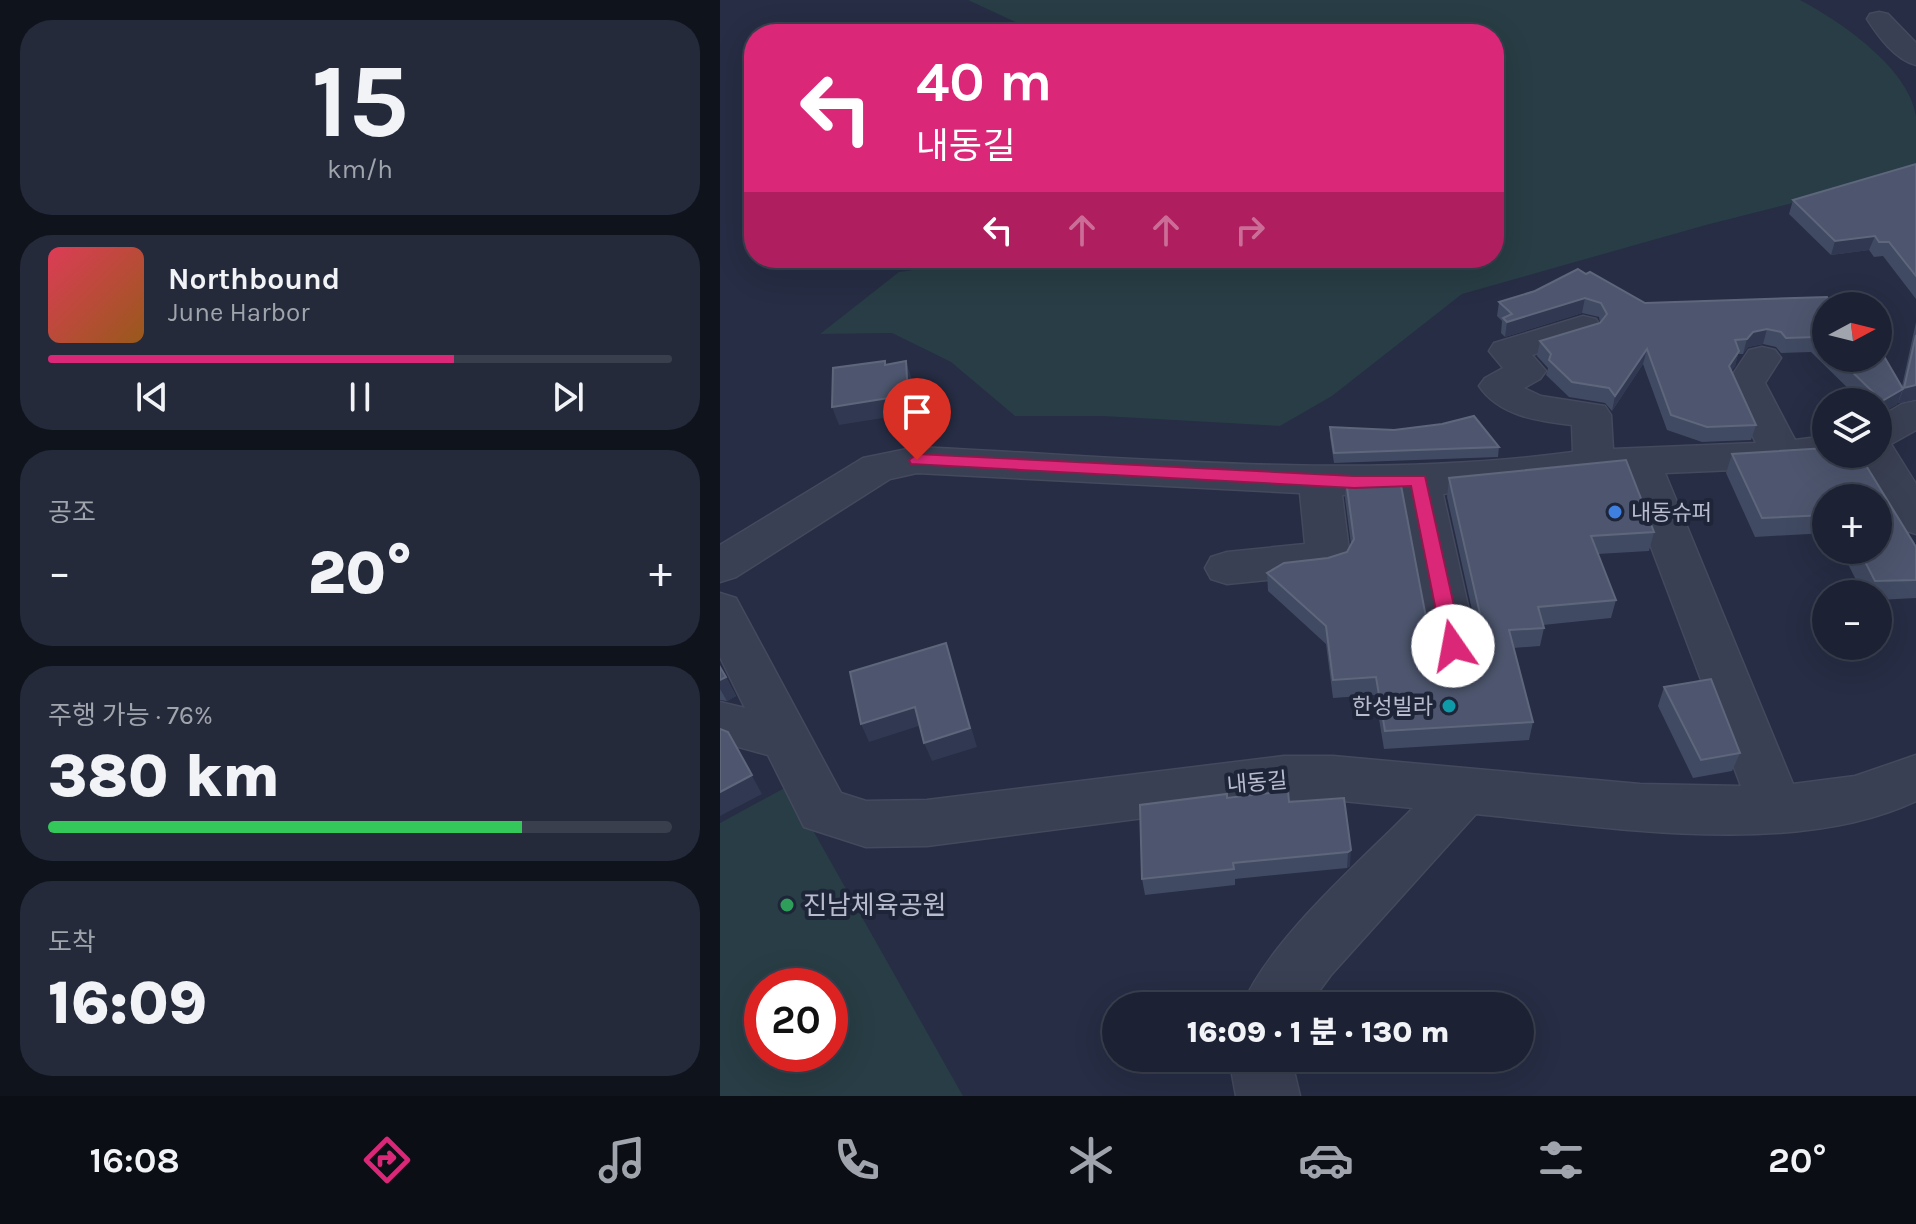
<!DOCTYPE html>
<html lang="ko">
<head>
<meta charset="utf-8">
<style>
  body { margin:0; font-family:Karla,"Noto Sans KR",sans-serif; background:#252a3b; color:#f1f3f6; height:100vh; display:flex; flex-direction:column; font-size:30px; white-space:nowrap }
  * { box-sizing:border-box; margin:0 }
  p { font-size:26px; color:#a0a4ac }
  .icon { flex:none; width:44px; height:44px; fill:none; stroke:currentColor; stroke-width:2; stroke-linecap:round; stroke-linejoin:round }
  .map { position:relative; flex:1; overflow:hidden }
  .sheet { display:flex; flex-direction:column; gap:20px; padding:20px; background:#0f131c; width:720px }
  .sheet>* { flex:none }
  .guide { position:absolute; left:24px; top:24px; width:760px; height:244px; border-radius:32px; box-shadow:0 8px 32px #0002,0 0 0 2px #3a3f4e; background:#db2777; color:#fff; overflow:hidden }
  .needle { width:52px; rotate:83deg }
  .controls { position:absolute; left:1092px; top:292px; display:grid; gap:16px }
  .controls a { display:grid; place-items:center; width:80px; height:80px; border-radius:50%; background:#1c2233; box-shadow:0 8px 32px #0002,0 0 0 2px #3a3f4e; font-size:40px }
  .speed { position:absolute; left:24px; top:968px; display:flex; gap:16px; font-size:40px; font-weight:700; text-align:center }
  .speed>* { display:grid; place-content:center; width:104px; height:104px; border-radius:50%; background:#1c2233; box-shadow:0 8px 32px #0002,0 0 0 2px #3a3f4e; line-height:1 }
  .speed .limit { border:12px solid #d22; background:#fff; color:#111 }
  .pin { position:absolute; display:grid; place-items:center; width:68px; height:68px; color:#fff; margin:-82px -34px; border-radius:50% 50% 50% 0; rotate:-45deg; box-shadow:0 0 8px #0007 }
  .pin .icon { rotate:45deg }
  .me { position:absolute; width:88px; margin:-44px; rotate:348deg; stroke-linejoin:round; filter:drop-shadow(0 0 6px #0008) }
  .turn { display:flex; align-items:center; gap:28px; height:168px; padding:0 40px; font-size:36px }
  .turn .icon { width:104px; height:104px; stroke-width:2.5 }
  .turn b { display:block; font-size:56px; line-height:68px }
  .lanes { display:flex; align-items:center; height:76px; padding:0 40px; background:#0003; justify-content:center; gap:40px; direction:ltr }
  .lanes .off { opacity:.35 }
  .big { font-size:60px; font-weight:800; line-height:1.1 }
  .sheet .card { flex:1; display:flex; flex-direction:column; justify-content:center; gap:12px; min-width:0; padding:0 28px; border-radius:32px; background:#252a3b }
  .sheet .dial { align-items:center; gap:0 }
  .dial b { font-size:104px; line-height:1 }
  .song { display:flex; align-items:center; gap:24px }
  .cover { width:96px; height:96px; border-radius:12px; background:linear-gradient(135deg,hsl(350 70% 55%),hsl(30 70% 35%)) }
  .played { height:8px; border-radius:4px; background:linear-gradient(90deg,#db2777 65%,#3a3f4e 65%) }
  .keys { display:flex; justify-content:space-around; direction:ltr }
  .heat { display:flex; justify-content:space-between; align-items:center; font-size:44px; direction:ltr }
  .charge { height:12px; border-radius:6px; background:linear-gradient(90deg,#34c759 76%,#3a3f4e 0) }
  .trip { position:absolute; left:382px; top:992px; width:432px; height:80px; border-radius:40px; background:#1c2233; box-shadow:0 8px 32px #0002,0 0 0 2px #3a3f4e; font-weight:800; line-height:80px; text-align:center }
  .tabs { display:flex; height:128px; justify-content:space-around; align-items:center; background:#0b0e14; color:#a0a4ac }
  .tabs .icon { width:56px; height:56px }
  .tabs .selected { color:#db2777 }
  .tabs b { font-size:36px; color:#f1f3f6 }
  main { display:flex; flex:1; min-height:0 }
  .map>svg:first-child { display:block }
</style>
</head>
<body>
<main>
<section class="sheet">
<div class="card dial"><b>15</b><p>km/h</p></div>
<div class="card">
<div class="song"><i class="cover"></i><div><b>Northbound</b><p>June Harbor</p></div></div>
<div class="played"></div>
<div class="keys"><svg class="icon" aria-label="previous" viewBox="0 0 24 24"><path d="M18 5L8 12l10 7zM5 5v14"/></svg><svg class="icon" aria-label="pause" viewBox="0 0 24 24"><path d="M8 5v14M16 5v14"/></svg><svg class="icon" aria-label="next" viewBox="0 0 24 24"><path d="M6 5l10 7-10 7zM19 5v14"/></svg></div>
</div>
<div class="card"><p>공조</p>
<div class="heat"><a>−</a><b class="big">20°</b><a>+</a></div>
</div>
<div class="card"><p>주행 가능 · 76%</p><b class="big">380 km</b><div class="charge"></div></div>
<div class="card"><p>도착</p><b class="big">16:09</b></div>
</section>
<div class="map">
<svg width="1196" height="1096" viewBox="0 0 1196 1096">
  <rect width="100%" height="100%" fill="#262d44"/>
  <g fill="#283d45" fill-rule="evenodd">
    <path d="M248,0H1080C1120,21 1189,68 1196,116C1196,134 1196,154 1196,172L986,225L742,294L612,396L560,426L382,416H295L231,362L172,333L100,334L179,272L244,263L251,258H774V34H313L308,28Z"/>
    <path d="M68,786L243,1096H0V823ZM42,986H110V1054H42Z"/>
  </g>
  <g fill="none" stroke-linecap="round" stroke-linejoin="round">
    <defs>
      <g id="minor">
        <path d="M1159,12L1168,14L1196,43V65C1175,60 1158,36 1147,19L1150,14Z"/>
        <path d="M863,316L876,319L881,327L876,335L812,355L826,371L820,379L804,388L821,396L885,406L891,415L893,449L1036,443L1007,383L1029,350L1042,347L1055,350L1061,358L1045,383L1075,440L1106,436V454H1123L1120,458L1062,468L945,473L1073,784L1135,776L1196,755V801C1074,859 887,827 756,814L611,975L588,1006H522C550,939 641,861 693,808L613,800H564L207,846L146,847L84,827L48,755L0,742V702L25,708L0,657V593L16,598L121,793L146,801L207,800L564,756H613L920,784L1021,786L904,475L723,494L757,646L750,659L733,664L716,659L709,646L681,495H622L630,558L624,569L608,574L507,584L491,579L485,568L491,557L507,552L585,544L580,493L197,473L170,479L16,577L0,582V545L143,458L197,447C415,457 636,481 853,452L852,425C818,421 779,416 759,386L765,378L783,368L769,351L774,343Z"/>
        <path d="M1196,401V430L1171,444L1196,484V534L1181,529L1137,454H1158V418L1182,404Z"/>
        <path d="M509,1058H571L580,1096H516Z"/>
      </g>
    </defs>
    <use href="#minor" stroke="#44495d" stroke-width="3"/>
    <use href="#minor" fill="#3a4053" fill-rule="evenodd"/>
  </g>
  <g fill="#404a62">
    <path d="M1196,164V299L1163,256L1154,257L1149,250L1111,255L1069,214L1073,200Z"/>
    <path d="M866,274L925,303L1106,306V358H1158L1182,386L1196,322V399L1178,403L1179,398L1177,404L1158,415V402H1142L1091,352L1061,353L1056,347L1043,344L1028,347L1023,354H1018L1015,366L1011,371L1036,425L1031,440L982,442L947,430L923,364L892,411L885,403L849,397L826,375L828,368L817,356L820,341L880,323L879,317L862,313L785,337L781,333L782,321L777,316L779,302Z"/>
    <path d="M610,427L779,447L778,457L614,463L610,437Z"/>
    <path d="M1106,448V454H1139L1196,547V598L1158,600V594H1143L1121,550H1158V498H1106V533L1035,537L1006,473L1012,454Z"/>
    <path d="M729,478L934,532L929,551L878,554L896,600L891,618L823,625L824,628L820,646L793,648L813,722L809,740L664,749L655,695L613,698L606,644L548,591L547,573L608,558L627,552L631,544L625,498L626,480L717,644L736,649L755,642L758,637L727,497Z"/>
    <path d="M0,666L16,696L7,701L0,700Z"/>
    <path d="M944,687L1020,753L1012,771L973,778L938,706Z"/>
    <path d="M507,798L569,802L624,798L630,866L627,868L515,879V885L425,895L422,879Z"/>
  </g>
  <g fill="#303951">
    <path d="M1155,236L1149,250L1111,255L1115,241Z"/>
    <path d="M865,298L862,313L785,337L787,322Z"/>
    <path d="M1047,329L1043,344L1028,347L1023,354L1027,339L1033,332Z"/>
    <path d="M927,349L923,364L892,411L895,396Z"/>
    <path d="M1019,351L1015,366L1004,381L1009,366Z"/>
    <path d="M186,361L192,380L194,413L119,425L112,407Z"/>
    <path d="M1196,385V399L1178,403L1184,388Z"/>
    <path d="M1183,389L1177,404L1158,415V412L1162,401Z"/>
    <path d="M226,643L257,747L212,761L204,743Z"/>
    <path d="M0,666L16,696L7,701L0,689Z"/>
    <path d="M195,707L202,725L149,742L141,724Z"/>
    <path d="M8,732L42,794L0,816V792Z"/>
    <path d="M631,850L630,866L627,868L628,852Z"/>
  </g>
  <g fill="#4d566e" stroke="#5e667c" stroke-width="2">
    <path d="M1196,164V276L1169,242H1159L1155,236L1115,241L1073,200Z"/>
    <path d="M858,269L866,274L870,272L925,303L1107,297L1112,306H1106V346L1096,337L1066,338L1061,332L1047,329L1033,332L1027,339L1015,340L1019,351L1009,366L1036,425L987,427L951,415L927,349L895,396L889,388L852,382L829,360L831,354L820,341L880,323L887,314L881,303L865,298L787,322L783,318L792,314L779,302L815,291Z"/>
    <path d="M1196,335V385L1184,388Z"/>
    <path d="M1158,346L1183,389L1162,401L1118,358H1158Z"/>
    <path d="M165,361V365L186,361L188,395L112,407L113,368Z"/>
    <path d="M754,416L779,447L614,453L610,427L674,430L722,424Z"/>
    <path d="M1106,448V454H1139L1196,547V580L1155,581L1139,550H1158V498H1106V515L1042,518L1012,454Z"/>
    <path d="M906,460L934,532L871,536L896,600L818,607L824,628L789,630L813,722L665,731L656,677L613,680L606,626L547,573L564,563L608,558L627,552L634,539L626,480H680L708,628L717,644L736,649L755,642L763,627L729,478Z"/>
    <path d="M226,643L250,728L204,743L195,707L141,724L130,672Z"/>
    <path d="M0,667L6,677L0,680Z"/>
    <path d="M991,679L1020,753L981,760L944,687Z"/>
    <path d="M0,729L8,732L32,775L0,792Z"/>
    <path d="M568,791L569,802L624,798L631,850L628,852L513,863L514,869L422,879L420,805L507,794V798Z"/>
  </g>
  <path fill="#db2777" stroke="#8e194d" stroke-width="2" d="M197,454L634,476H705L743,646L740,651H726L723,646L691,486L634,488L191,464L189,460Z"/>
  <circle fill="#3f7fe0" stroke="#1f2539" stroke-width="3" cx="895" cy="512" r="8"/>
  <circle fill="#0f9aa8" stroke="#1f2539" stroke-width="3" cx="729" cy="706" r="8"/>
  <circle fill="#2e9e5b" stroke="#1f2539" stroke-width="3" cx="67" cy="905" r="8"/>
  <g text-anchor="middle" stroke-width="8" stroke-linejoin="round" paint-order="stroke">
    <g font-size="22" fill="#b8bccd" stroke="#1f2539" text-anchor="start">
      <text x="911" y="520">내동슈퍼</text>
      <text x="713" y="714" text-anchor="end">한성빌라</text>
    </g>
    <g font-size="22" fill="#b8bccd" stroke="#1f2539">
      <text transform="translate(537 782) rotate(-5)" y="8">내동길</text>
    </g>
    <g font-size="26" fill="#b8bccd" stroke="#1f2539" text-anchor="start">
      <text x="83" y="914">진남체육공원</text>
    </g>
  </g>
</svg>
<div class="controls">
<a><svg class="needle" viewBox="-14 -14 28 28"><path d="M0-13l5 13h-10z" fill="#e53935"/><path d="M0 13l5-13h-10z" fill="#a0a4ac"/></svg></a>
<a><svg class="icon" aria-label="layers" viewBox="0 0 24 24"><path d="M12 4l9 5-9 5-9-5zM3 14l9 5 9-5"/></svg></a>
<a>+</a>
<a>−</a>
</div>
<div class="speed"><div class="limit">20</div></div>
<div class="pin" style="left:197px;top:460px;background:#d93025"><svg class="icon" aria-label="arrive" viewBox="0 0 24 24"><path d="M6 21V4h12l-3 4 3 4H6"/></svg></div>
<svg class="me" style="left:733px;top:646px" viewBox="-20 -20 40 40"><circle r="19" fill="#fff"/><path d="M0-13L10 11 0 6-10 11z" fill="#db2777"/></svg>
<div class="trip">16:09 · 1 분 · 130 m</div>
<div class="guide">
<div class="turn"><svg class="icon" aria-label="left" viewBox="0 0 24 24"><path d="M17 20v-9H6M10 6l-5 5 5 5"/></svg><div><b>40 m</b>내동길</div></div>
<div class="lanes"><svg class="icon" aria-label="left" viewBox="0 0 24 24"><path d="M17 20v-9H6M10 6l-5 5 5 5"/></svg><svg class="icon off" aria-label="ahead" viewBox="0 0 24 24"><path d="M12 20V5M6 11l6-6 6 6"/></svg><svg class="icon off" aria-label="ahead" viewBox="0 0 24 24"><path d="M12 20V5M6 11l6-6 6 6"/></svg><svg class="icon off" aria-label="right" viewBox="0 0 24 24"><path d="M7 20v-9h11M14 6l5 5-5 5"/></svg></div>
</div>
</div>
</main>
<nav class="tabs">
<b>16:08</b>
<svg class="icon selected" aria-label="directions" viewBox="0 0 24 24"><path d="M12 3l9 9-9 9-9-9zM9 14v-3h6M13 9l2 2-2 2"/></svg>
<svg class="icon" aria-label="music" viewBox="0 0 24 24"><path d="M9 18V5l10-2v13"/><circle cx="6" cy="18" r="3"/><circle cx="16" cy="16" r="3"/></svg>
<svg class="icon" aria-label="phone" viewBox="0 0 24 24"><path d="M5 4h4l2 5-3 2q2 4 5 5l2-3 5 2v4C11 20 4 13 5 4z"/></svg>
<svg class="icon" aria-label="climate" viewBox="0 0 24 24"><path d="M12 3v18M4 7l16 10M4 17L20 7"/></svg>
<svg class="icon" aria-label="car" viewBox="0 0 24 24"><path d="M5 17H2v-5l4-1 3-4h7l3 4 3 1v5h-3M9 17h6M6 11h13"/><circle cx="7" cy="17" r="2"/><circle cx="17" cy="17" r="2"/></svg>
<svg class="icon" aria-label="filters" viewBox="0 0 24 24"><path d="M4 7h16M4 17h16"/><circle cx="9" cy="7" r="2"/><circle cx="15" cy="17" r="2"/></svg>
<b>20°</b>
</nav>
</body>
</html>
